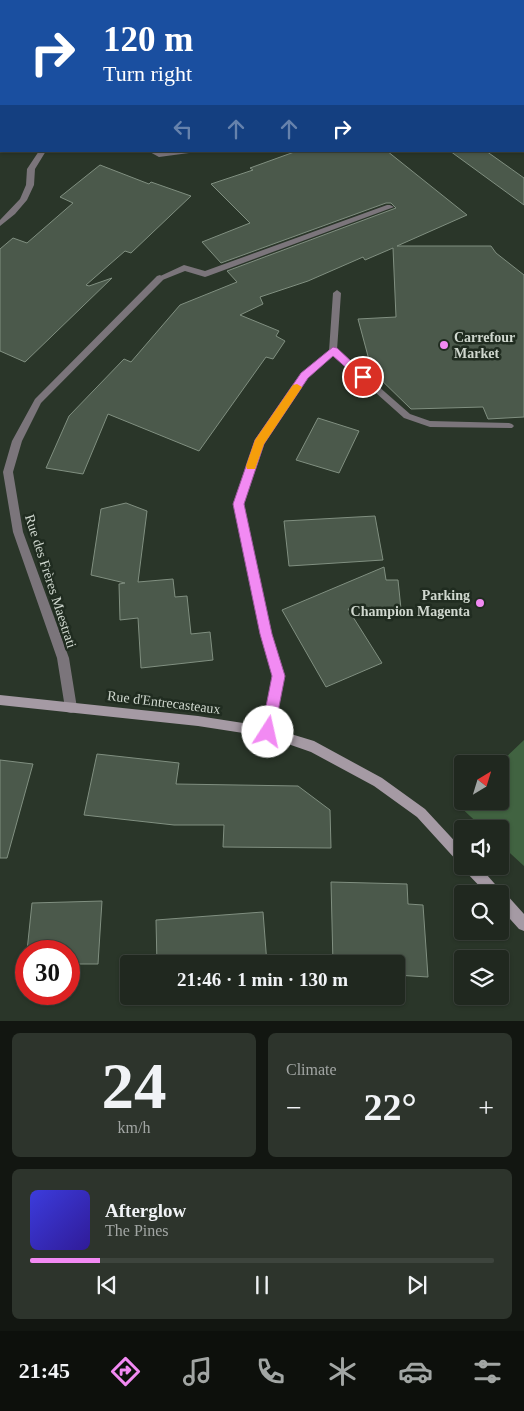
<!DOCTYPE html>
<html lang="en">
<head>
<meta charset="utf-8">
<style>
  body { margin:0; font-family:Georgia,serif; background:#2d342c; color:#f1f3f6; height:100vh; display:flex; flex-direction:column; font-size:19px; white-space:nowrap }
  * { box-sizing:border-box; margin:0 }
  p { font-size:16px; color:#a2a6a4 }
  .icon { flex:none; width:28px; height:28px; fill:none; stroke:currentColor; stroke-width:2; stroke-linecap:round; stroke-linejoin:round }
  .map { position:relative; height:1021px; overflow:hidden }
  .drawer { display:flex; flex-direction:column; gap:12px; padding:12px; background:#121611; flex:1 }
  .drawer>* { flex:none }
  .hud { position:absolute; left:0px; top:0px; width:525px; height:152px; box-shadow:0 1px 4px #0004,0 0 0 1px #3d443d; background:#1a4fa0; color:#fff; overflow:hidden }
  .needle { width:32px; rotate:38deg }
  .fabs { position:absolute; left:454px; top:755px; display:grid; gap:10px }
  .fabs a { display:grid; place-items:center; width:55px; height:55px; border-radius:5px; background:#20281f; box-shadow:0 1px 4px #0004,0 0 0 1px #3d443d; font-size:25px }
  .speed { position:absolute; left:15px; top:940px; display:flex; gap:10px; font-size:25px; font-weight:700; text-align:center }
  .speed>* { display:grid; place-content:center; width:65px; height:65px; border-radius:50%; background:#20281f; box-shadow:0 1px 4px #0004,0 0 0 1px #3d443d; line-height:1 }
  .speed .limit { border:8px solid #d22; background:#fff; color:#111 }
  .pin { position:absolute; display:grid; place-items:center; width:42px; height:42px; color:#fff; margin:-21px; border:2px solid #fff; border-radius:50%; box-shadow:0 1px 5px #0007 }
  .me { position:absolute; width:55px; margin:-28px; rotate:10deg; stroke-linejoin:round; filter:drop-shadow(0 0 4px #0008) }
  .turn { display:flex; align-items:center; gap:18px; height:105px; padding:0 20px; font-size:22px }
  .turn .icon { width:65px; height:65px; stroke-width:2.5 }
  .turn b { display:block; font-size:35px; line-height:42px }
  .lanes { display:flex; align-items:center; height:48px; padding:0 20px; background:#0003; justify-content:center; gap:25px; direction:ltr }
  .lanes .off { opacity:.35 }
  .big { font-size:38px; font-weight:700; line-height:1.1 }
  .drawer .card { flex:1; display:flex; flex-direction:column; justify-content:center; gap:8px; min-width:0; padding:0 18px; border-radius:8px; background:#2d342c }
  .drawer .dial { align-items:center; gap:0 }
  .dial b { font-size:65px; line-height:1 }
  .song { display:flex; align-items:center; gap:15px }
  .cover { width:60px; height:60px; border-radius:8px; background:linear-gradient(135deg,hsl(240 70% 55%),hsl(250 70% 35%)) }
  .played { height:5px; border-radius:2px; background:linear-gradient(90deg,#f28af3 15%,#3d443d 15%) }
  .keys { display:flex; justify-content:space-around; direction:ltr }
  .heat { display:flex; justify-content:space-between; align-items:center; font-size:28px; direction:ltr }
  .drawer .tiles { flex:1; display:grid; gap:12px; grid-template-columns:1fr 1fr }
  .card:last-child { grid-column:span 2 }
  .trip { position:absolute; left:120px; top:955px; width:285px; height:50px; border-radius:5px; background:#20281f; box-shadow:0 1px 4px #0004,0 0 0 1px #3d443d; font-weight:700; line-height:50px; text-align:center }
  .dock { display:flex; height:80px; justify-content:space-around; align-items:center; background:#0d100c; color:#a2a6a4 }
  .dock .icon { width:35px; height:35px }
  .dock .on { color:#f28af3 }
  .dock b { font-size:22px; color:#f1f3f6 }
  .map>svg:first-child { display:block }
</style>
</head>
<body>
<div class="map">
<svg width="524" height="1021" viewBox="0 0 524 1021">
  <rect width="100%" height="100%" fill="#2a3629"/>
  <path fill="#416341" d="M524,740V866L500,844V829H484L456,803L462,797V801H500L499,764Z"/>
  <g fill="#4b594b" stroke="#808f80">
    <path d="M297,151H387L467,215L397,246H491L496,253L524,275V417L488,419L483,407L411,409L372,371L358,319L396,317L393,248L365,260L363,257L308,281L260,297L263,304L240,315L279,331L276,336L285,341L273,359L266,357L199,451L108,414L83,474L46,468L69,416L124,359L131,362L180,305L237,282L227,271L396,208L391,203H386L221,263L202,242L250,223L211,184L253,170L250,168Z"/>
    <path d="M450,151H486L524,178V205Z"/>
    <path d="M100,165L149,184L151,182L191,196L131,253L125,251L86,285L89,286L112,278L25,362L0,351V249L13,238L27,243L73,203L60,197Z"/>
    <path d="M318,418L359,431L339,473L296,460Z"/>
    <path d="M126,503L147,511L138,582L173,579L175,597L187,596L191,634L210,632L213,660L141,668L138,618L120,620L119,584L125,583L91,575L101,509Z"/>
    <path d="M375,516L383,560L289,566L284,521Z"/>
    <path d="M384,567L386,580H398L401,609H348L382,663L326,687L282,610Z"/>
    <path d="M97,754L179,763L176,784L298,786L330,810L331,848L223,847L224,825H174L84,815Z"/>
    <path d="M0,760L33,764L7,858H0Z"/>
    <path d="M331,882L407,884L408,904L423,905L428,977L396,975V964H333Z"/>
    <path d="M102,901L98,964H69V951H27L32,903Z"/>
    <path d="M263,912L267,964H157L156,920Z"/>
    <path d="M157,996H221L157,1001Z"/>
  </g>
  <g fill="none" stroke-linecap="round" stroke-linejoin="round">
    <g fill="#7b757b" fill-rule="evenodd">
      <path d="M387,205H390L394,207L208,276L205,277L185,271L160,281L156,278L184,265L205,271Z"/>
      <path d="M337,290L341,293L337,350L410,414L430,421L509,423L512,424L514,426L512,428L430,427L404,418L329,351L333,293Z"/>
    </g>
    <g fill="#7b757b" fill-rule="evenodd">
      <path d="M114,0H120L121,1H115Z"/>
      <path d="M39,151H46L35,169L34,185L27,200L15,214L0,226V220L20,199L26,185L27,169Z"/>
      <path d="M148,151L160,153L192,151L189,153L159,157Z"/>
      <path d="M160,275L164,278L163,280L41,403L22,441L13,472L23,532L69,658L77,708L75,712L71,713L67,712L65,708L57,658L13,532L3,472L12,441L35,399L157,276Z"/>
      <path d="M333,348L336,349L337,351L336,353L308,378L263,444L244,504L271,634L284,676L274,732L272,736L268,737L264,736L262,732L272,676L261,634L234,504L256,440L302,374L330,349Z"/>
    </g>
    <g fill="#a59aa4" fill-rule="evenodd">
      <path d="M325,0H331L332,1H326Z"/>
      <path d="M0,695L198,716L268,727L314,741L382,778L425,809L462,849V864L458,862L417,817L374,786L311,752L268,737L198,726L0,705Z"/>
      <path d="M464,866H479L502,892L505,893L524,914V931L519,929L500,908V894H487L465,871Z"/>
    </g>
  </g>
  <path fill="#f28af3" stroke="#9d5a9e" d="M333,347L337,348L368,377L363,381L359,379L333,356L308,378L264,444L244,504L272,634L285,676L274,732L272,737L268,738L263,737L261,732L272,676L260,634L233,504L255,440L301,373Z"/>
  <path fill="#f59e0b" d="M297,384L302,387L264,444L255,469H247L246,466L255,440L293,385Z"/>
  <g fill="#f28af3" stroke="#202c20" stroke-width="2">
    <circle cx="444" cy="345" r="5"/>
    <circle cx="480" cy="603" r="5"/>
  </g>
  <g text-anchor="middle" stroke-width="5" stroke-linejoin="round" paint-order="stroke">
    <g font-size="14" font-weight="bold" fill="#d0d8cf" stroke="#202c20" text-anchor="start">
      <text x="454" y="342">Carrefour<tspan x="454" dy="16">Market</tspan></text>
      <text x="470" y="600" text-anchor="end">Parking<tspan x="470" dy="16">Champion Magenta</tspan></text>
    </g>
    <g font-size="14" fill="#d0d8cf" stroke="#202c20">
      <text transform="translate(51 581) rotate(72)" y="5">Rue des Frères Maestrati</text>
      <text transform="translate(164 702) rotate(7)" y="5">Rue d'Entrecasteaux</text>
    </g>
  </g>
</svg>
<div class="fabs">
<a><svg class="needle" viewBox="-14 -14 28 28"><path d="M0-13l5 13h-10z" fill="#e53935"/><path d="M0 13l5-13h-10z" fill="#a2a6a4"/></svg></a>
<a><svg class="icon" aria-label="sound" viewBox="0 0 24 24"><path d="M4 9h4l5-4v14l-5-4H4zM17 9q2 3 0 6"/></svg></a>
<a><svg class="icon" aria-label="search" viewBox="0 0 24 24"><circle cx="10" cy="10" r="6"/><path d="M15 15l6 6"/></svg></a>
<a><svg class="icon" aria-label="layers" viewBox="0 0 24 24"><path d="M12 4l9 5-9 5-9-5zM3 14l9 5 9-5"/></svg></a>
</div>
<div class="speed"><div class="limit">30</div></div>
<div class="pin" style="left:363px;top:377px;background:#d93025"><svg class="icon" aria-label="arrive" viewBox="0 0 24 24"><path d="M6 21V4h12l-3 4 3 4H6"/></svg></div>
<svg class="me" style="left:268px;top:732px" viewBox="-20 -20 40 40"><circle r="19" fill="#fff"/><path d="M0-13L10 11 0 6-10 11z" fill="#f28af3"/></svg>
<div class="trip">21:46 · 1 min · 130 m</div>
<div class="hud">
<div class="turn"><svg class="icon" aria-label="right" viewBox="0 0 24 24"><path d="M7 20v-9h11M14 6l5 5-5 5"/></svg><div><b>120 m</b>Turn right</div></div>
<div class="lanes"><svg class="icon off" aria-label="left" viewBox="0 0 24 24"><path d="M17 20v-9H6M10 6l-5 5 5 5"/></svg><svg class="icon off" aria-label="ahead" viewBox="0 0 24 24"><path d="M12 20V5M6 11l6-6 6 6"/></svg><svg class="icon off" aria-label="ahead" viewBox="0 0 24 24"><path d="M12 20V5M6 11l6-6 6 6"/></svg><svg class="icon" aria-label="right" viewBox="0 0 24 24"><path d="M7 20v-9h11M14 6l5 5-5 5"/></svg></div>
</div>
</div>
<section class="drawer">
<div class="tiles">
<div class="card dial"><b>24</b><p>km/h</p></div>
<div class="card"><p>Climate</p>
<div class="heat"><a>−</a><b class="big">22°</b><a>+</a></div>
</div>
<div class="card">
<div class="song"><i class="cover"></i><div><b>Afterglow</b><p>The Pines</p></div></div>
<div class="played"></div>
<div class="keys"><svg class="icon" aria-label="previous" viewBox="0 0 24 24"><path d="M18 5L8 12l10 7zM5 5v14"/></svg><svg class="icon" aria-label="pause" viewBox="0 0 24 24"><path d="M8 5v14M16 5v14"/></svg><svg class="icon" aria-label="next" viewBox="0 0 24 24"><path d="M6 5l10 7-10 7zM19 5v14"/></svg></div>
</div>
</div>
</section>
<nav class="dock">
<b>21:45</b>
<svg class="icon on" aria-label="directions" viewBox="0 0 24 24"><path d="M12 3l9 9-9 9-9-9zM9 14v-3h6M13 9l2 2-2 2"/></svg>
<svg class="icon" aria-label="music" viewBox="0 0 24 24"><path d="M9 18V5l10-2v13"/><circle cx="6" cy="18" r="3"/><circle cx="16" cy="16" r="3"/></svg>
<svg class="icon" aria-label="phone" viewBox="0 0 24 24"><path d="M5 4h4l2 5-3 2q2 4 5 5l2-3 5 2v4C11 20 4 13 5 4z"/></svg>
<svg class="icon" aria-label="climate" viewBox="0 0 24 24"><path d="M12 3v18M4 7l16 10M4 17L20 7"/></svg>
<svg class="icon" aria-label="car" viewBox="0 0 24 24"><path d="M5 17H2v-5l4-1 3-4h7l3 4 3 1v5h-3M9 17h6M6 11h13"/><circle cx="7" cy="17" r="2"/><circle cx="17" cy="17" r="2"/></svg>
<svg class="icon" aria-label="filters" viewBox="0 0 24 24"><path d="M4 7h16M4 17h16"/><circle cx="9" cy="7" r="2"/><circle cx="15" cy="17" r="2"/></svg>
</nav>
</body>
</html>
